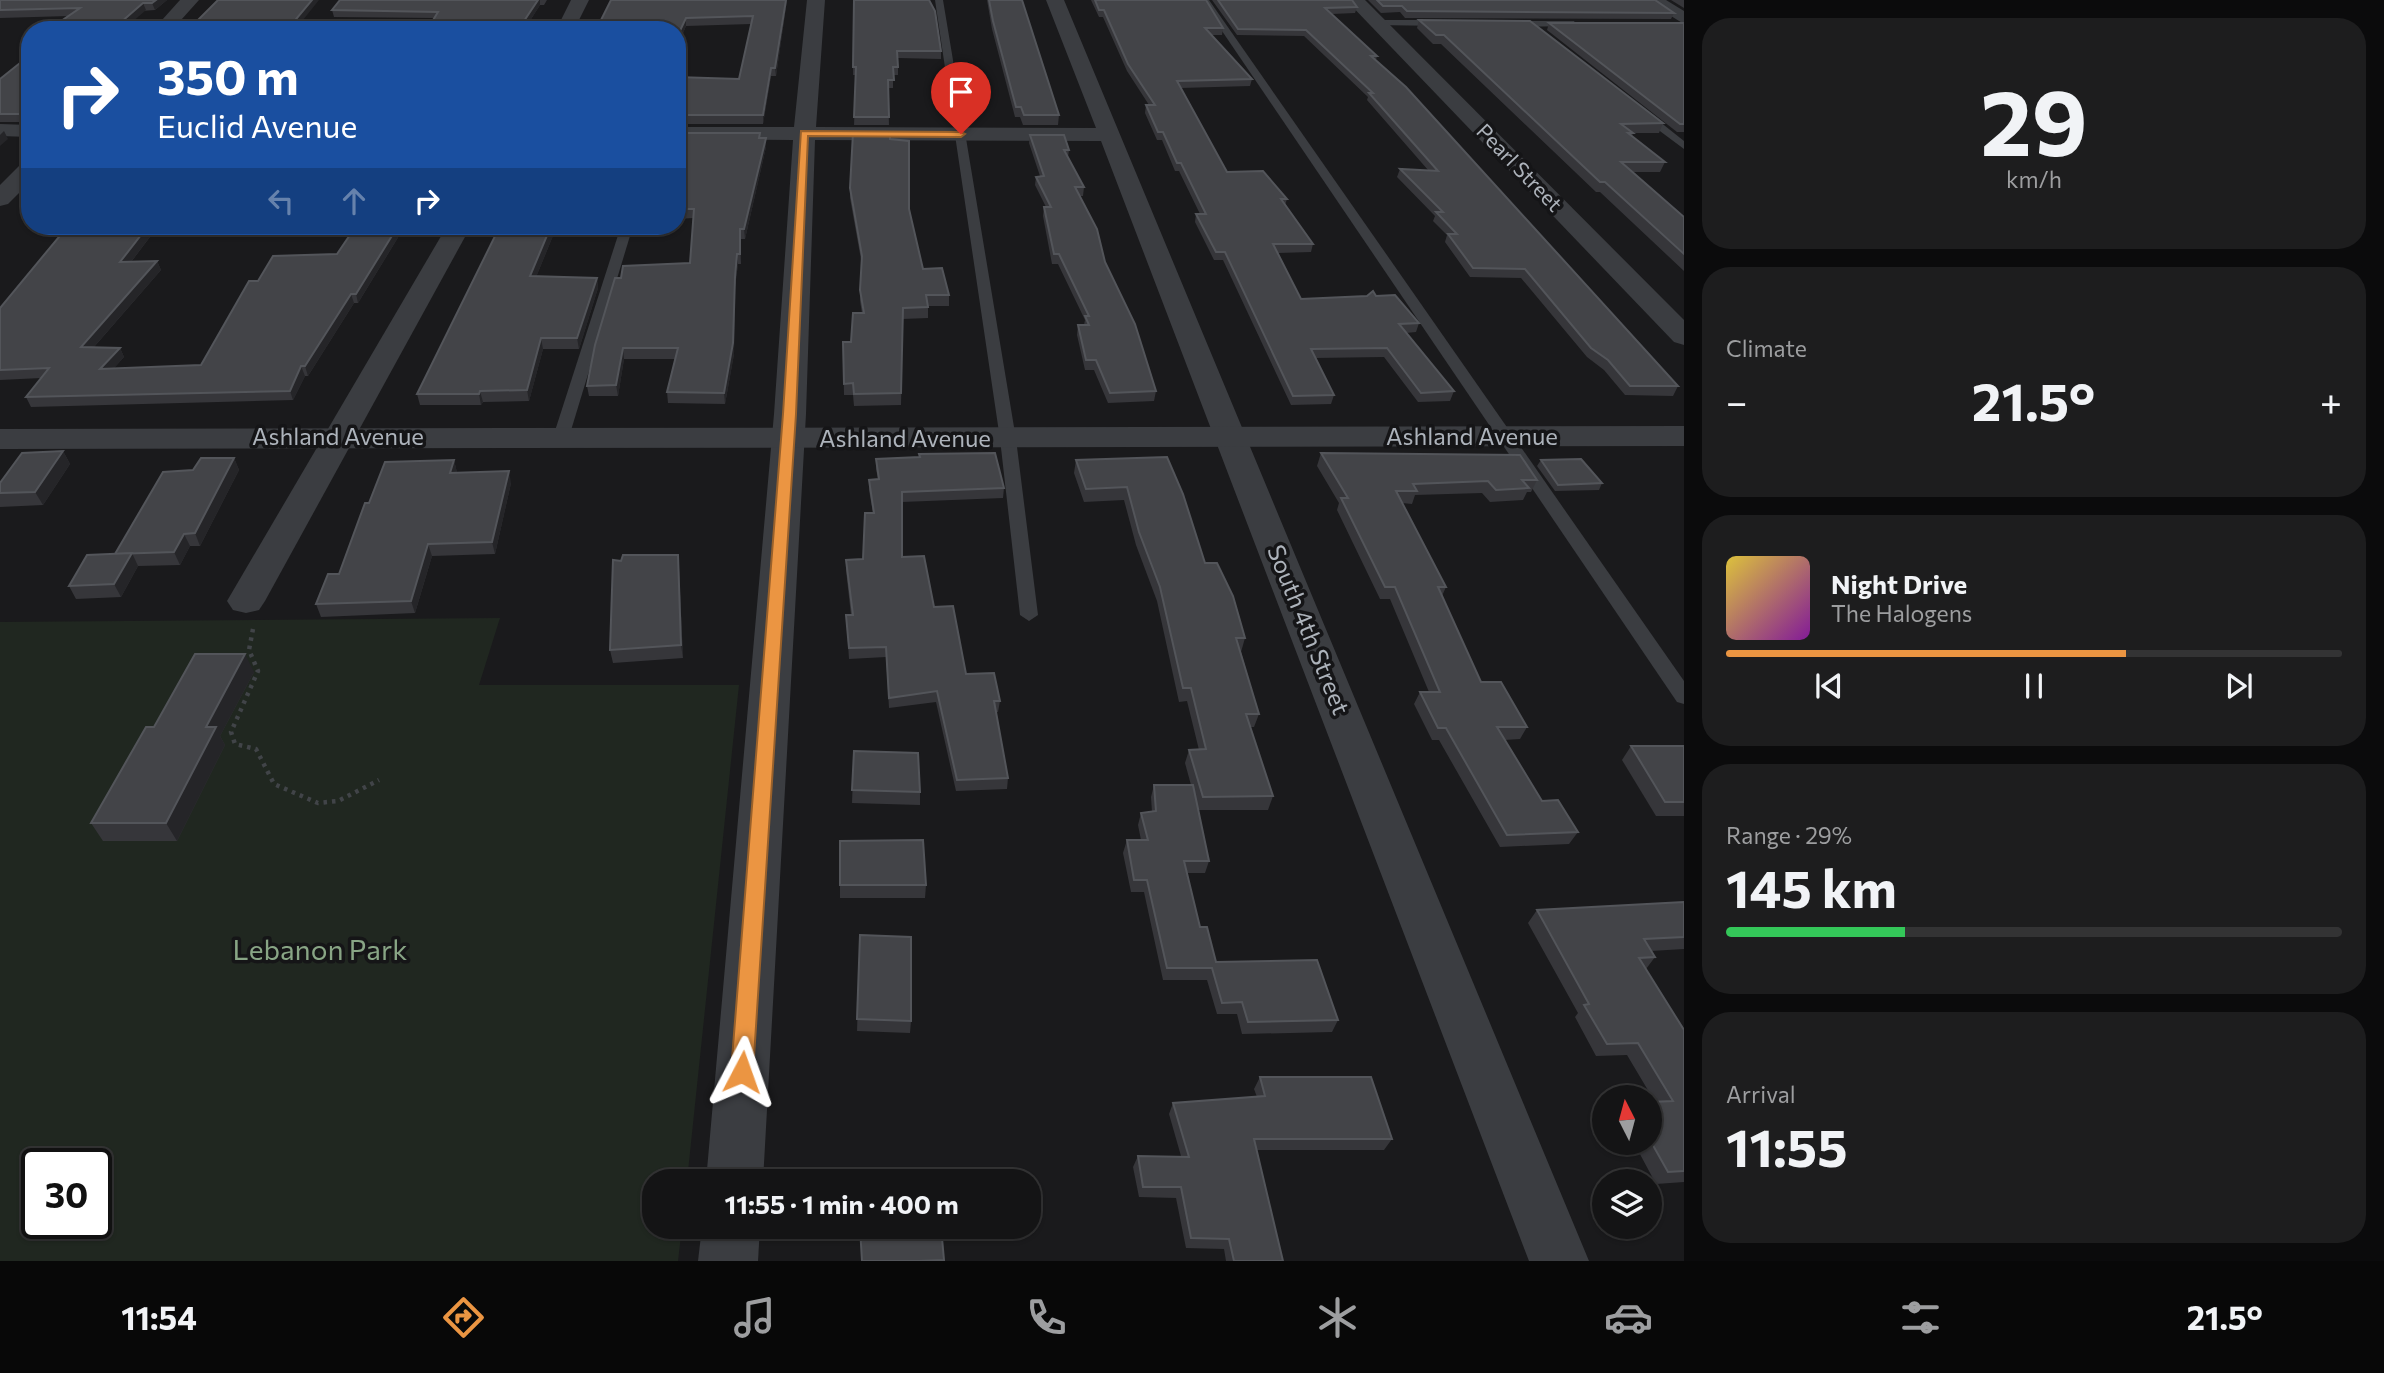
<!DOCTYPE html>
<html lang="en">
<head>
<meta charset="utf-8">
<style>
  body { margin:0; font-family:Commissioner,sans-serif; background:#1d1d1e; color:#f1f3f6; height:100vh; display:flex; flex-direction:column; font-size:26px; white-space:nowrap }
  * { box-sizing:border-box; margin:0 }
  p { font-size:23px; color:#9d9ea0 }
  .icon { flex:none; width:38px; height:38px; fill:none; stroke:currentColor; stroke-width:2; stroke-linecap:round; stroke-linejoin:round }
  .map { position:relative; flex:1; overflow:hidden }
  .sheet { display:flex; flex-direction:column; gap:18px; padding:18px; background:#0b0b0c; width:700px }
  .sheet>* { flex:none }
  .hud { position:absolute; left:21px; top:21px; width:665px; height:214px; border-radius:28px; box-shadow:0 2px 5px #0004,0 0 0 2px #333334; background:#1a4fa0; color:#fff; overflow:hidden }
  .needle { width:46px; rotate:354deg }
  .tools { position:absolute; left:1592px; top:1085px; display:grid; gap:14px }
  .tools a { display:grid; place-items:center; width:70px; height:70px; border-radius:50%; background:#141415; box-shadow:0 2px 5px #0004,0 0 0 2px #333334; font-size:35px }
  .speed { position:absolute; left:21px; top:1148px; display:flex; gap:14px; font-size:35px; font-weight:700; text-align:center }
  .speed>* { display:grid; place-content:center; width:91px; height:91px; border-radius:50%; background:#141415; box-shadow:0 2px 5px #0004,0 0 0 2px #333334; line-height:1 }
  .speed .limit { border:4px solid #111; border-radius:10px; background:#fff; color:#111 }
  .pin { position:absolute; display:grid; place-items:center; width:60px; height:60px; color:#fff; margin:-72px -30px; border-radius:50% 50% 50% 0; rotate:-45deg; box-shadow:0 0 7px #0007 }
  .pin .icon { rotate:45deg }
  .me { position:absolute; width:77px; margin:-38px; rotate:4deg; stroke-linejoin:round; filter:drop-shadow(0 0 5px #0008) }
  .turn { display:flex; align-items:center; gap:24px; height:147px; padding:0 21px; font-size:32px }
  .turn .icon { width:91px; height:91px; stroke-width:2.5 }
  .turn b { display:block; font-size:49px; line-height:60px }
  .lanes { display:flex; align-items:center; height:66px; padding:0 21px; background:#0003; justify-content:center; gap:35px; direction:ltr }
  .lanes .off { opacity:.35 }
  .big { font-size:52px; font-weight:700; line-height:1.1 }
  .sheet .widget { flex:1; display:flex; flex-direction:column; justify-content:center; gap:10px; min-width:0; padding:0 24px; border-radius:28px; background:#1d1d1e }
  .sheet .dial { align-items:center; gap:0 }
  .dial b { font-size:91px; line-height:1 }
  .song { display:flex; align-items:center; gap:21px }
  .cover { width:84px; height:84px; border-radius:10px; background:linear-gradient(135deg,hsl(50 70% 55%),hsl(290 70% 35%)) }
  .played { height:7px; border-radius:4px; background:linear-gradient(90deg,#eb9542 65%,#333334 65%) }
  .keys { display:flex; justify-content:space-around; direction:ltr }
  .heat { display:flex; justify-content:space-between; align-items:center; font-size:38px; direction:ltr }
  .charge { height:10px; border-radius:5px; background:linear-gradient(90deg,#34c759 29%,#333334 0) }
  .trip { position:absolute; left:642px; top:1169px; width:399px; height:70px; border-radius:28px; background:#141415; box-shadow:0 2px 5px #0004,0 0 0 2px #333334; font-weight:700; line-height:70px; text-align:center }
  .dock { display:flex; height:112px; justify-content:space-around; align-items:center; background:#080808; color:#9d9ea0 }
  .dock .icon { width:49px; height:49px }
  .dock .current { color:#eb9542 }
  .dock b { font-size:32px; color:#f1f3f6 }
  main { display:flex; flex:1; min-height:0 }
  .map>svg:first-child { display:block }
</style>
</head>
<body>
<main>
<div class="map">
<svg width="1684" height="1261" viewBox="0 0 1684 1261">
  <rect width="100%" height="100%" fill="#1a1a1c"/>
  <path fill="#202720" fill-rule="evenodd" d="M500,618L479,685H739L687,1181H654V1227H682L678,1261H0V622ZM37,1164H96V1223H37Z"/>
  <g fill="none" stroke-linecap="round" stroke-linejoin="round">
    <path stroke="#414448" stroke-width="4.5" stroke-dasharray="3.5 5" stroke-linecap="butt" d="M253,629L249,650L258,671L231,732L235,744L256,749L274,784L318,803L338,801L379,780"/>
    <g fill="#3b3d41" fill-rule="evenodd">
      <path d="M935,0H943L1016,439L1038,615L1029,621L1020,615L1000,439Z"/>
      <path d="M1201,0H1209L1684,681V704L1677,702Z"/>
      <path d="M1377,20H1445L1449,23L1445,26L1374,25Z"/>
      <path d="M1574,21L1577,26L1510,27L1506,24L1510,21Z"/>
      <path d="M1637,110H1645L1684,141V149L1637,114Z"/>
      <path d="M621,226H633L569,437L561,442L555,440L553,437Z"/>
    </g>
    <g fill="#3b3d41" fill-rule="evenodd">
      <path d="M180,0H199L172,30H153Z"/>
      <path d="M571,0H589L574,30H556Z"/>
      <path d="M807,0H825L816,127L1096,128L1046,0H1064L1589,1261H1529L1101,141L815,140L806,414L763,1181H706L774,414L793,140L677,139V127H794Z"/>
      <path d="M1346,0H1365L1684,320V345L1674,342Z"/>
      <path d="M1645,0H1666L1684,11V24Z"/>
      <path d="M0,124L30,125V137L0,136Z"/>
      <path d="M30,161V182L8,204L0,206V185L22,163Z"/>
      <path d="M447,226H471L265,601L259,610L246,613L233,610L227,601Z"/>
      <path d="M702,1227H760L758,1261H698Z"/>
    </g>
    <path fill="#3b3d41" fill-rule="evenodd" d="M1684,426V446L0,449V429Z"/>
  </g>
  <g fill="#36363a">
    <path d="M0,0H167L155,10L69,16L0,18Z"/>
    <path d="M340,0H547L544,5H540L524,30H427L434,18L334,17L332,10Z"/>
    <path d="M611,0H787L776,76H771L763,124H677V77L739,79L751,24L686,26L677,47V30Z"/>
    <path d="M987,0H1022L1059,115L1058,125H1023L1020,117H1015L992,29Z"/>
    <path d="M1091,0H1206L1223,28L1222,35H1211L1252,79L1250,86L1181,88L1227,172L1287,199L1285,205L1313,244L1311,252L1278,253L1301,299L1376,296L1419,323L1416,332L1406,333L1454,391L1450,401L1418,402L1384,357L1315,358L1334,395L1331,404L1291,405L1223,260H1214L1195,222L1196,214H1200L1179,171H1175L1162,140H1157L1145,113L1146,105H1149L1127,71L1103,17H1099Z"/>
    <path d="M1212,0H1352L1357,7L1355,13L1332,14L1377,56L1376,60L1678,386L1673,396L1625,395L1604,370L1587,357L1521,278L1470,277L1445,242L1447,235L1433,221L1435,216L1397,177L1400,169L1428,170L1367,100L1368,97L1304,36L1237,35Z"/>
    <path d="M1368,0H1655L1674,13L1671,19L1405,18L1400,12L1381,13Z"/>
    <path d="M1671,0H1684V8Z"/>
    <path d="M854,2L941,51V59L898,58V75H893V88H888L889,125H854L856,75H853Z"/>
    <path d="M1419,20L1663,123L1659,133H1633L1632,136L1665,162L1660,172H1632L1684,217V271L1600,192H1596L1441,44H1433L1417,28Z"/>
    <path d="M1549,23H1684V132H1677L1547,30Z"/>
    <path d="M30,55V116L24,122H0V79Z"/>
    <path d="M677,133L760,138L766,147L745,239H740L741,264H738L735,287L734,354L725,404L668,403L667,392L675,359H624L618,396H589L587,386L621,278L690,263L693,218L677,219Z"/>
    <path d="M1030,135L1069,150L1068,157L1084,187L1083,196H1080L1156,391L1154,401L1108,403L1094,370H1085L1077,335L1078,325H1084L1085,320L1058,264H1052L1043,216L1044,207H1046L1035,185L1036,177L1040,176L1029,143Z"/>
    <path d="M890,139L909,209L923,269L949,295V306H928V318L903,319L901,405L854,406L853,395H844L843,342H851L862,313L860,301L862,265L850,198V188Z"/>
    <path d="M356,226H405L358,303H354L308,376H305L293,400L31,407L26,397L41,378L0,380V308L156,229L131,262L157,261L161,270L94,347L120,348L124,357L114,368L201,365L258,281L337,254Z"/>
    <path d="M500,226H557L536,277L597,278L598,288L579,349H543L529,401L483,402L481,405H420L417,394Z"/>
    <path d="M63,451L70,464L43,505L0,507V483Z"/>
    <path d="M1321,453L1537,480L1531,492H1527L1523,500L1490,502L1482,493L1415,495L1412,504L1402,503L1446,587L1442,596L1481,682L1527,727L1520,739L1504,740L1542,801L1578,832L1569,844L1500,847L1439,740H1432L1414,704L1420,692H1429L1390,599H1380L1337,510L1339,503L1317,466Z"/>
    <path d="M1167,457L1205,563L1245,638L1241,652L1259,714L1254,727H1250L1273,796L1268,810H1198L1209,861L1205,873H1187L1200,927L1216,962L1338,1020L1332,1032L1242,1034L1237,1014H1217L1207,980H1163L1144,892H1131L1123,853L1127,840H1141L1138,825L1141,813L1152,812L1151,797L1154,785H1191L1185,763L1189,750H1199L1187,701L1179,702L1157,601L1136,545L1124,500L1084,502L1074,473L1076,460Z"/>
    <path d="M234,458L239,470L200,546H190L180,565L138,566L121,597L76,599L69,586L115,554L193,470Z"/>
    <path d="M876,459L1004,488L1003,498L902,502V557L934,607L966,674L1000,701L998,712H996L1008,778L1007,789L956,791L936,702L889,708L886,657L849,659L846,615H851L846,570V560L863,559L873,513L869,490V480L878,479L876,469Z"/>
    <path d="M454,460L457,473L511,483L495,554L432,556L415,613L321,617L316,604L339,574L369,503Z"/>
    <path d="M1541,460L1602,483L1599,490L1555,491L1537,466Z"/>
    <path d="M621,561L679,568L683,658L613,663L610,650Z"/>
    <path d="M254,672L220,736L225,745L177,841H103L91,823L154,727Z"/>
    <path d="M1631,746H1684V816H1656L1622,760Z"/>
    <path d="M854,751L920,792V805L852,803Z"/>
    <path d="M840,841L926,885L925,898H840Z"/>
    <path d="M1684,902V949L1651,951L1655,957L1646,969L1684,1030V1182L1656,1184L1634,1143H1650V1102H1655L1627,1055L1596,1056L1575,1017L1578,1013L1528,923L1537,910Z"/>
    <path d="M860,935L911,1021L910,1033L857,1031Z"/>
    <path d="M1260,1077L1392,1139L1384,1150H1257L1283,1261H1226L1224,1249L1186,1248L1176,1198L1139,1197L1133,1167L1138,1156H1181L1169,1114L1173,1103L1257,1097L1254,1089Z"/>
  </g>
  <g fill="#252528">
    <path d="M156,0H167L155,10L152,3Z"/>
    <path d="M312,0H319L295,30H287Z"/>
    <path d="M538,0H540V5L524,30H518Z"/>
    <path d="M786,0H787L776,76L775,68Z"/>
    <path d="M143,3L146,10L123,30H112Z"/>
    <path d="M686,18V26L677,47V37Z"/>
    <path d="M771,68V76L763,124V115Z"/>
    <path d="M30,104V116L24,122L20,114Z"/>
    <path d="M4,131L8,139L0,146V135Z"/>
    <path d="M766,138V147L745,239L744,229Z"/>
    <path d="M148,226H154L156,229L124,271L120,262Z"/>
    <path d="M398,226H405L358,303L356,294Z"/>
    <path d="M551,226H557L532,287L530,276Z"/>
    <path d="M737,254L738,264L735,287L734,354L725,404L724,393Z"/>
    <path d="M157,261L161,270L86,356L81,347Z"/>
    <path d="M597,278L598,288L579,349L577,338Z"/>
    <path d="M351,294L354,303L308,376L305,366Z"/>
    <path d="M541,338L543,349L529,401L527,390Z"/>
    <path d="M120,348L124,357L105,378L100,369Z"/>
    <path d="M623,348L624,359L618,396L616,385Z"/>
    <path d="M301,366L305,376L293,400L290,391Z"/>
    <path d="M480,391L483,402L481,405L479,394Z"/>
    <path d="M63,451L70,464L43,505L35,492Z"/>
    <path d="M234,458L239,470L200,546L195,533Z"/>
    <path d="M454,460L457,472L453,485L450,473Z"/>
    <path d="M509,471L511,483L495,554L492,542Z"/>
    <path d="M184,534L190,546L180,565L174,552Z"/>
    <path d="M428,544L432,556L415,613L411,601Z"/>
    <path d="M132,553L138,566L121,597L114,584Z"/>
    <path d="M678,555L679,568L683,658L681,645Z"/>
    <path d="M245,654L254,672L220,736L225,745L177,841L166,823L206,727Z"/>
  </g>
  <g fill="#434448" stroke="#53555a" stroke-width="2">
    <path d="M0,0H156L152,3H143L112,30H48L80,8L0,10Z"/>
    <path d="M218,0H312L287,30H188Z"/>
    <path d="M340,0H538L518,30H427L438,12L332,10Z"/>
    <path d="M611,0H786L775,68H771L763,115H677V77L739,79L753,16L686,18L677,37V30H596Z"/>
    <path d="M854,0H929L935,11L941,51H897L898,67H893L894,80H888L889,117H854L856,67H853Z"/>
    <path d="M989,0H1022L1059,115H1024L1021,107H1016L993,21Z"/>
    <path d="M1095,0H1206L1223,28H1205L1252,79L1177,81L1227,172L1263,171L1287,199H1281L1313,244H1273L1301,299L1367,296L1373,291L1376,296L1395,295L1419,323L1399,324L1454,391L1421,393L1387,348L1311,349L1334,395L1293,396L1225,252H1216L1196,214H1206L1181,163H1177L1163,132H1158L1146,105H1155L1128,64L1104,10H1099Z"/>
    <path d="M1218,0H1352L1357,7L1325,8L1377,56H1371L1406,87L1678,386H1630L1608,360L1591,348L1525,269L1473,268L1448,234H1457L1436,212H1443L1400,169L1438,171L1369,93H1373L1306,30L1238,29Z"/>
    <path d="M1377,0H1655L1674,13L1407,11L1402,6H1383Z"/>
    <path d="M1419,20L1530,21L1663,123L1621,124L1633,133H1628L1665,162H1621L1684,217V254L1605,182H1600L1444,35H1436Z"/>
    <path d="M1549,23H1684V124H1680Z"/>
    <path d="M30,55V104L20,114H0V79Z"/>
    <path d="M677,133H760L759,138H766L744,229H740V254H737L735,277L733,343L724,393L667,392L678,348H623L616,385L587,386L595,345L615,278H621L623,266L690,263L694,209H677Z"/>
    <path d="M853,133H890V139L909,141V209L923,269L942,268L949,295H926L928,307L903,308L901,393L854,394L853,383L844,384L843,342H851L853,313H864L860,290L862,256L850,188Z"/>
    <path d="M1030,135H1064L1069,150H1064L1084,187H1075L1097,229L1105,262L1135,324L1156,391L1110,393L1096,360H1086L1078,325H1089L1085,316H1089L1059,254H1054L1044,207H1051L1036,177L1044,176Z"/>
    <path d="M68,226H148L120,262L157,261L81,347L120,348L100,369L201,365L249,281H258L273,256L337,254L356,226H398L356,294H351L305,366H301L290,391L26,397L49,368L0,370V308Z"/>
    <path d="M500,226H551L530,276L597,278L577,338H541L527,390L480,391L479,394H417Z"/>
    <path d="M63,451L35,492L0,493V483L22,453Z"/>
    <path d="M995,453L1004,488L902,492V557L924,556L934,607L953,606L966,674L994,673L1000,701H994L1008,778L957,780L937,691L889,698L886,647L849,648L846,615H853L846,560L863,559L865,513H874L869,480L879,479L876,459L920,457L919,454Z"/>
    <path d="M1321,453L1520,455L1537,480H1522L1529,488L1496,490L1488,481L1413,484L1417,491H1396L1446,587H1438L1481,682H1501L1527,727H1497L1542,801L1558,800L1578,832L1507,835L1446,728H1438L1420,692H1440L1395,587H1385L1341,498H1348Z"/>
    <path d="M1167,457L1183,494L1205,563H1217L1233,596L1245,638H1236L1259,714H1246L1273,796L1203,797L1189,750L1206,749L1191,688H1183L1160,587L1139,532L1127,487L1086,489L1076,460Z"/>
    <path d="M201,458H234L195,533L184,534L174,552L115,554L163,472L193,470Z"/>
    <path d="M1581,459L1602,483L1558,485L1541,460Z"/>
    <path d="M454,460L450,473L509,471L492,542L428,544L411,601L316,604L328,574H339L365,503H369L385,462Z"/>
    <path d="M132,553L114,584L69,586L87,555Z"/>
    <path d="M623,555H678L681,645L610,650L613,560L621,561Z"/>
    <path d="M195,654H245L206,727H216L166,823H91L146,727H154Z"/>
    <path d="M1631,746H1684V802H1665Z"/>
    <path d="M854,751L918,753L920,792L852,790Z"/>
    <path d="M1154,785H1193L1209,861H1184L1200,927H1207L1216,962L1317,960L1338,1020L1248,1022L1242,1002L1222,1003L1212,968H1167L1147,880H1134L1127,840H1148L1141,813L1156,811Z"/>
    <path d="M923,840L926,885H840V841Z"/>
    <path d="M1684,902V937L1644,939L1655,957L1639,958L1684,1030V1171L1668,1172L1650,1140V1102L1673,1101L1638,1043L1607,1044L1584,1005L1589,1004L1537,910Z"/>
    <path d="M860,935L911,937V1021L857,1019Z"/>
    <path d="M1260,1077H1371L1392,1139H1254L1283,1261H1234L1229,1239L1191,1238L1181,1187H1143L1138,1156L1189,1157L1173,1103L1265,1096Z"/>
    <path d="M932,1169H989L990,1181H933Z"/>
    <path d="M860,1227H941L944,1260L918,1261H862Z"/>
  </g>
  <path fill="#eb9542" stroke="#99612b" stroke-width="2" d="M801,131L961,132L965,134L961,137L808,136L796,414L753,1072L750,1079L742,1082L734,1079L731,1072L783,414Z"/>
  <g text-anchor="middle" stroke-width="7" stroke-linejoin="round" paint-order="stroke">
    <g font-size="21" fill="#adb3bb" stroke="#151517">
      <text transform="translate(1519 168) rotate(46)" y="7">Pearl Street</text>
    </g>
    <g font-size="24" fill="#adb3bb" stroke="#151517">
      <text x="338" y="445">Ashland Avenue</text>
      <text x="1472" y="445">Ashland Avenue</text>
      <text x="905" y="447">Ashland Avenue</text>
      <text transform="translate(1308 630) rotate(68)" y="8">South 4th Street</text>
    </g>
    <g font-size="28" fill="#88a585" stroke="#151517">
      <text x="320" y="960">Lebanon Park</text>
    </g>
  </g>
</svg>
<div class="tools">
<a><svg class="needle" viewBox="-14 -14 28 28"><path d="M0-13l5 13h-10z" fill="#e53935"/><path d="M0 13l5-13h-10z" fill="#9d9ea0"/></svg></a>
<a><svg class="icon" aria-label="layers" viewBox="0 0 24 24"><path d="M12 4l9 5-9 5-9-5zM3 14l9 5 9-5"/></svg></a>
</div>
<div class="speed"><div class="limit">30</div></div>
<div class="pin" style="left:961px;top:134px;background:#d93025"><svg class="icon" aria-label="arrive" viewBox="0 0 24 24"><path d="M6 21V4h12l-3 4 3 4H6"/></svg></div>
<svg class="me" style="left:742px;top:1072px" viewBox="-20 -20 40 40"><path d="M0-17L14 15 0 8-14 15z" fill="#eb9542" stroke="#fff" stroke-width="4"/></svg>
<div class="trip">11:55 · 1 min · 400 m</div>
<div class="hud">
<div class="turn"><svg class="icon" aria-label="right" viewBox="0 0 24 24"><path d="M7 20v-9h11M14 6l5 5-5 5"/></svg><div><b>350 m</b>Euclid Avenue</div></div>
<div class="lanes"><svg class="icon off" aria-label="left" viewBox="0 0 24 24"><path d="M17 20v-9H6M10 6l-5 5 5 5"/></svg><svg class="icon off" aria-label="ahead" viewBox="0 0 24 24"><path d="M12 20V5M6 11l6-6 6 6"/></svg><svg class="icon" aria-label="right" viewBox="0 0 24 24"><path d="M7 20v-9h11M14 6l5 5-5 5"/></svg></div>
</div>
</div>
<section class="sheet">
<div class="widget dial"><b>29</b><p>km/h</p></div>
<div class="widget"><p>Climate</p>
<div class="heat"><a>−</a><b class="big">21.5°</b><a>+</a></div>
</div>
<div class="widget">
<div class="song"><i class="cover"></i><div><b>Night Drive</b><p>The Halogens</p></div></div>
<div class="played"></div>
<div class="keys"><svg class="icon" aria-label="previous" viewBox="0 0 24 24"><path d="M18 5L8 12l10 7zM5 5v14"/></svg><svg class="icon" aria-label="pause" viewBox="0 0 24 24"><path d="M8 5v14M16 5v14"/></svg><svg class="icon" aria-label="next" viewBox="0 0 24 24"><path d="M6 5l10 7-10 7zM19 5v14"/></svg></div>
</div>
<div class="widget"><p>Range · 29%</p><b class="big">145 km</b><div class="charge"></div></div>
<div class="widget"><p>Arrival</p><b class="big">11:55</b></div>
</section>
</main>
<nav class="dock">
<b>11:54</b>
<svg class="icon current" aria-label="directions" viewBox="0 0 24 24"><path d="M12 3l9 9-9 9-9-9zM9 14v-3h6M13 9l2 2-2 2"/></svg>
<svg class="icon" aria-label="music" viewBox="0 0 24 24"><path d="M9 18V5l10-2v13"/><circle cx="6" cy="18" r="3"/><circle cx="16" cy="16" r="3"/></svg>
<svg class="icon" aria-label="phone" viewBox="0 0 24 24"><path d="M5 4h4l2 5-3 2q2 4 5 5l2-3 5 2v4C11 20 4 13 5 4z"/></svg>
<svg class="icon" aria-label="climate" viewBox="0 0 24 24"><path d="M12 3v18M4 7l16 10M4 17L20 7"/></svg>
<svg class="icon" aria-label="car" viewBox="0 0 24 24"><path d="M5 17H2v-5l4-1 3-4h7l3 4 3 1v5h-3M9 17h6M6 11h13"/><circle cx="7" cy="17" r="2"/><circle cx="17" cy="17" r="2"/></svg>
<svg class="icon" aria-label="filters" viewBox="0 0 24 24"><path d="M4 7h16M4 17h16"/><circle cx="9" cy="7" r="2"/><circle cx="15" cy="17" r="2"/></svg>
<b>21.5°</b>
</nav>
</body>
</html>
